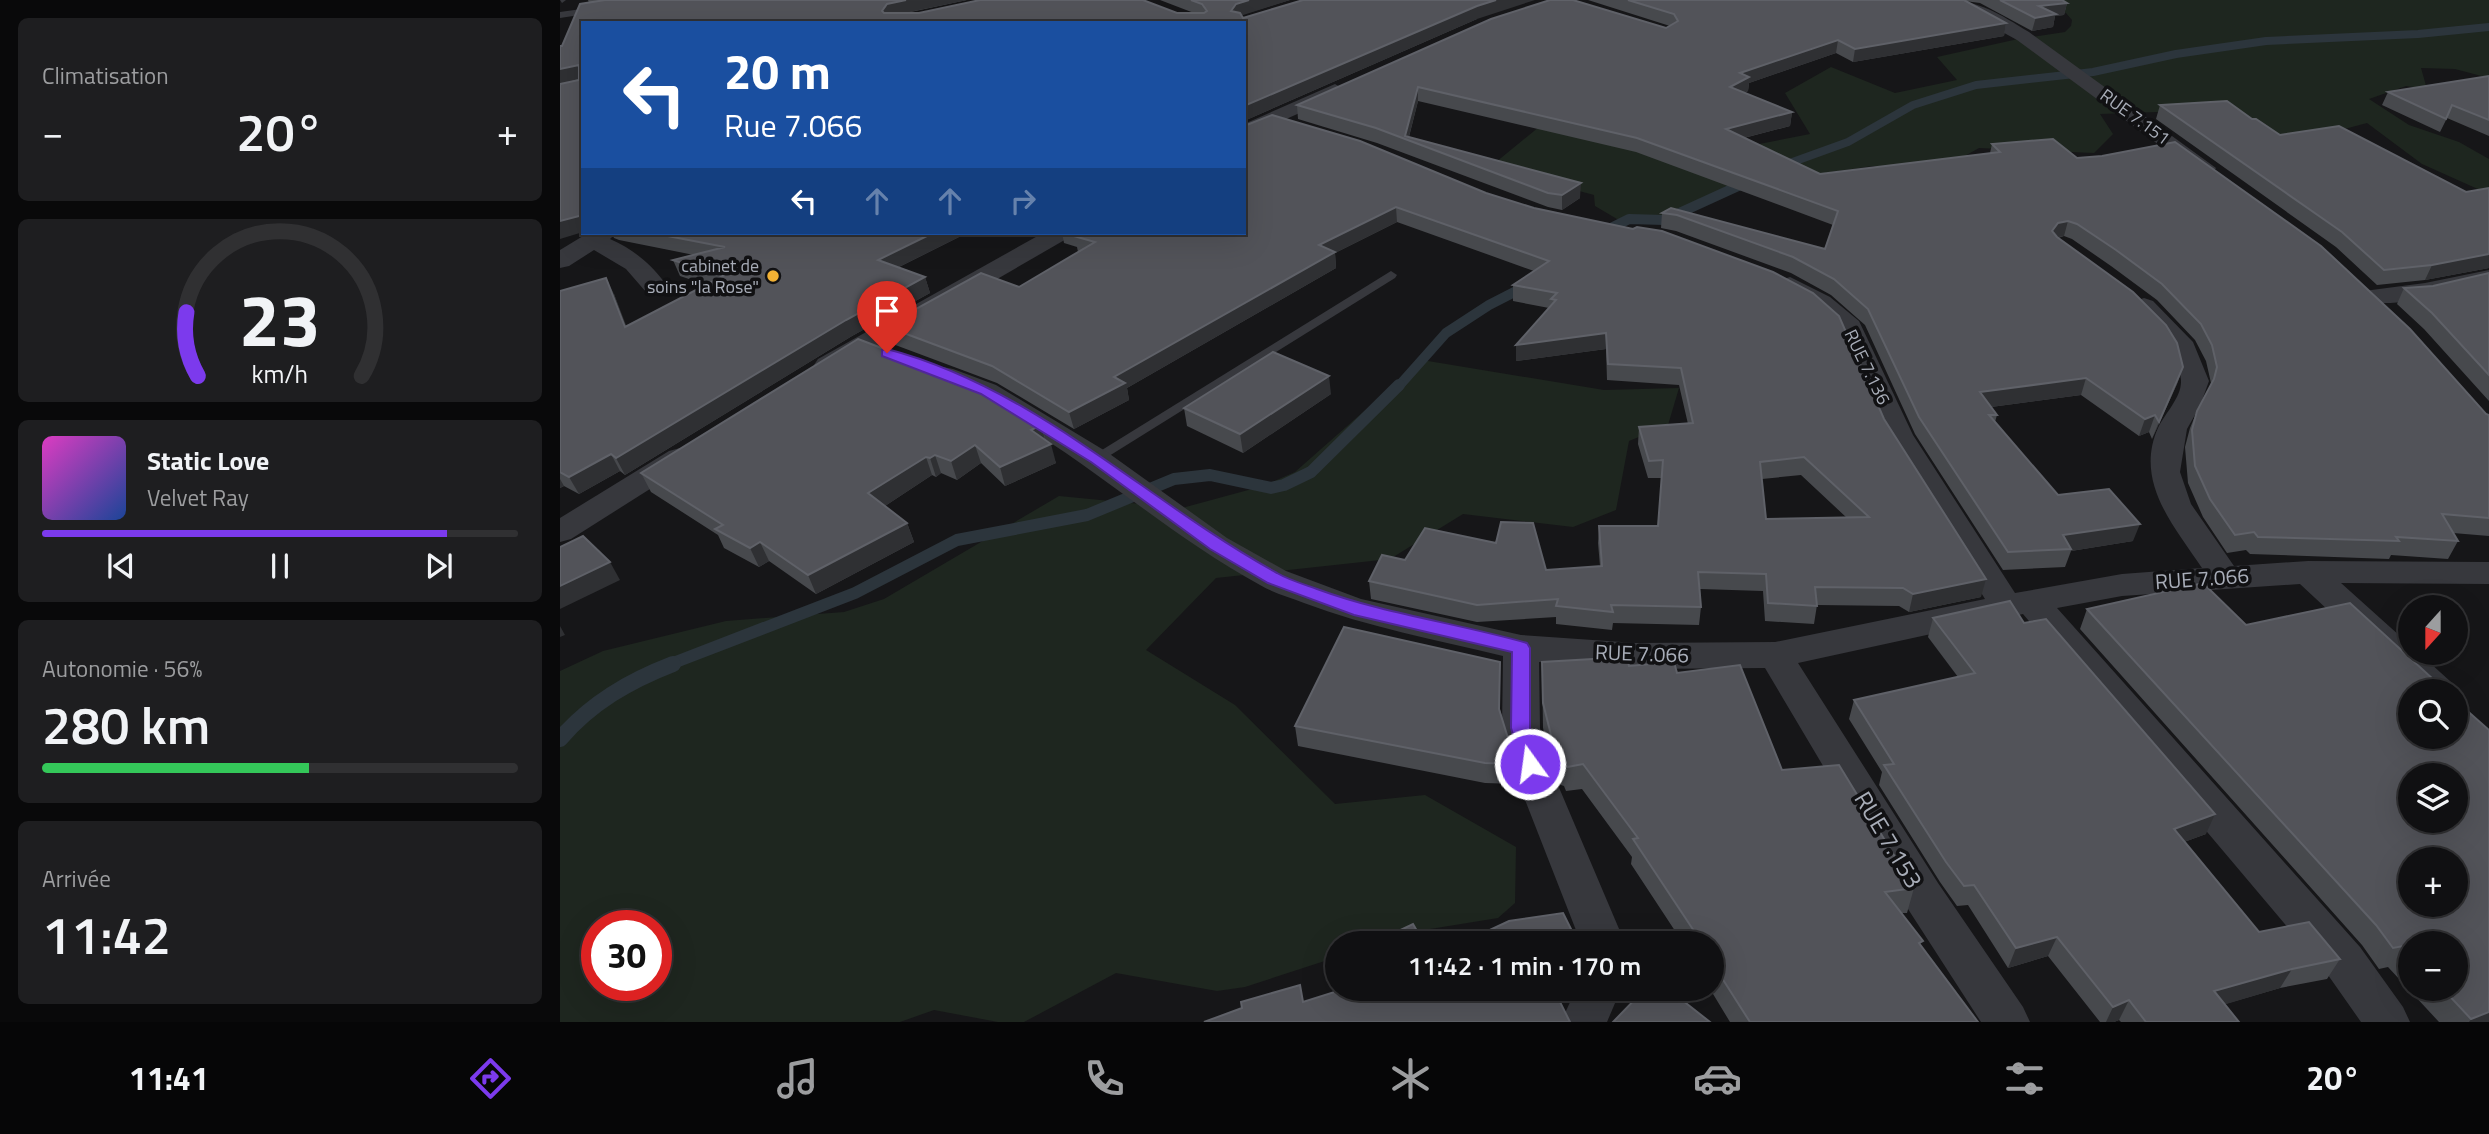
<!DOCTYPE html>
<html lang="fr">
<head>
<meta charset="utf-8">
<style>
  body { margin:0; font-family:"Titillium Web",sans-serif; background:#1e1e20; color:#f1f3f6; height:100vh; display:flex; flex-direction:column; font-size:26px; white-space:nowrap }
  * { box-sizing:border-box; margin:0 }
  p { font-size:23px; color:#9c9d9f }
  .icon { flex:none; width:38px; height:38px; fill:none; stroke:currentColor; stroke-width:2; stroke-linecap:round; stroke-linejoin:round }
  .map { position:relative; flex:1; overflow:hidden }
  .sheet { display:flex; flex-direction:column; gap:18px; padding:18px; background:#09090a; width:560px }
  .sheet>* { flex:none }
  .guide { position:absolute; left:21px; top:21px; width:665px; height:214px; border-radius:0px; box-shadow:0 7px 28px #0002,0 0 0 2px #303032; background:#1a4fa0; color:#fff; overflow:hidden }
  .needle { width:46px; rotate:201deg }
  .tools { position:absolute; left:1838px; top:595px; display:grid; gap:14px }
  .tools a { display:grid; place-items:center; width:70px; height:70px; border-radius:50%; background:#101012; box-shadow:0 7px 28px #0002,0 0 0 2px #303032; font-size:35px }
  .speed { position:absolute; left:21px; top:910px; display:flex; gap:14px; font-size:35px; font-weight:700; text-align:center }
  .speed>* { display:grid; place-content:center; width:91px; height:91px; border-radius:50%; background:#101012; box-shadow:0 7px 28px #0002,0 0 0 2px #303032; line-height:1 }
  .speed .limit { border:10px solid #d22; background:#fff; color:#111 }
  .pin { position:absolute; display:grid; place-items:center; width:60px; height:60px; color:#fff; margin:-72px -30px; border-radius:50% 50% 50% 0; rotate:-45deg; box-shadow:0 0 7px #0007 }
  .pin .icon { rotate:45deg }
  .me { position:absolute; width:77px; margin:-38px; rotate:346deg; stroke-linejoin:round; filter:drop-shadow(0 0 5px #0008) }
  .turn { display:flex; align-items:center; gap:24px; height:147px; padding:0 28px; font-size:32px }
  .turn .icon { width:91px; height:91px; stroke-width:2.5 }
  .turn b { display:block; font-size:49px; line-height:60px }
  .lanes { display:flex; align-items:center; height:66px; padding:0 28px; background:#0003; justify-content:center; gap:35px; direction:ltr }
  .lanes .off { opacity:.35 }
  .big { font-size:52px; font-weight:600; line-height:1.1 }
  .sheet .card { flex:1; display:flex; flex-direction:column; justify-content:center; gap:10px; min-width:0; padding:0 24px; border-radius:10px; background:#1e1e20 }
  .sheet .dial { align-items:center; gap:0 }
  .dial svg { height:182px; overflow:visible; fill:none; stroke:#303032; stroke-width:7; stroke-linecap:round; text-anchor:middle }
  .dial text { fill:#f1f3f6; stroke:none }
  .song { display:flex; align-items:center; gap:21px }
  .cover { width:84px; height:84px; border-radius:10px; background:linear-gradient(135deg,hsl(310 70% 55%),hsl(220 70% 35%)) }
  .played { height:7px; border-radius:4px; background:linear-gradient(90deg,#7c3aed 85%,#303032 85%) }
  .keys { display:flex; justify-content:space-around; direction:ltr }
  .heat { display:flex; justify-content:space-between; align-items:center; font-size:38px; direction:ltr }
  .charge { height:10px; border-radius:5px; background:linear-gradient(90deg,#34c759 56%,#303032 0) }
  .trip { position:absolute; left:765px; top:931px; width:399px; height:70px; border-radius:35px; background:#101012; box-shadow:0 7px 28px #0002,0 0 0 2px #303032; font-weight:600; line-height:70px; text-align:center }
  .menu { display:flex; height:112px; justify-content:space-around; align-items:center; background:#060607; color:#9c9d9f }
  .menu .icon { width:49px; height:49px }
  .menu .active { color:#7c3aed }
  .menu b { font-size:32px; color:#f1f3f6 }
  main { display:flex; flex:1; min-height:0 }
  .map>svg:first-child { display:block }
</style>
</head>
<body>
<main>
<section class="sheet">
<div class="card"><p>Climatisation</p>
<div class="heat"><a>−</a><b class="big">20°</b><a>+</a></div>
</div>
<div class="card dial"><svg viewBox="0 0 100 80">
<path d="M14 69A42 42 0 1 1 86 69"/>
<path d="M14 69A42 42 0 0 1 9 41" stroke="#7c3aed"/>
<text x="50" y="56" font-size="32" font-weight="700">23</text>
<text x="50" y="72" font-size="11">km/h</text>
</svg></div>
<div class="card">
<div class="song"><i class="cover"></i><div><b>Static Love</b><p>Velvet Ray</p></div></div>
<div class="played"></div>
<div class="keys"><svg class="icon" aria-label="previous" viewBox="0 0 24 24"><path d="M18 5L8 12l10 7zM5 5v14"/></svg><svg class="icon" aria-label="pause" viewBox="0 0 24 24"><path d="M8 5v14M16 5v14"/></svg><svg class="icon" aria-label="next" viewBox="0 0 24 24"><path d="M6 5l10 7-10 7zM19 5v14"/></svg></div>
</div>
<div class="card"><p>Autonomie · 56%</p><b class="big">280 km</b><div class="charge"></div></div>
<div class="card"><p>Arrivée</p><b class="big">11:42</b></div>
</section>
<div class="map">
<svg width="1929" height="1022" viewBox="0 0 1929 1022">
  <rect width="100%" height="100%" fill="#161618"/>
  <g fill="#1e261f" fill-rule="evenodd">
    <path d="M1475,0H1929V78L1895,69L1861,68L1867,89L1846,86L1809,99L1849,125L1899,142L1929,159V194L1862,164L1807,123L1732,143L1626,111L1540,114L1553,134L1534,153L1419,148L1378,171L1313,166L1189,184L1168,189L1118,220L1057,219L1035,206L1034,195L930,167L985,122L1154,144H1199L1250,134L1225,93L1271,67L1335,93L1397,80L1377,57L1458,39L1505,32L1511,26L1512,20L1506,13Z"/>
    <path d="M862,360L1044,390L1119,388L1108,425L1069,441L1056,510L1013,527L903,514L830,559L656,578L586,650L675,705L775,804L865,795L956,847L955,903L938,918L864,930L821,943H777V957L685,987L657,991L556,973L464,1022H438L374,1010L340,1022H0V671L43,651L166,621L284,612L324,599L499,496L622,508L703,486L735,472ZM37,926H96V985H37Z"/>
  </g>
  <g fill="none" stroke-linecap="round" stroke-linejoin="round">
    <path stroke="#2c353c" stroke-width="8" d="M1219,167L1288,142L1353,105L1416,85L1533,72L1616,54L1706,41L1858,34L1929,27"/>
    <g stroke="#2c353c" stroke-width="10">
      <path d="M1041,233L1069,219L1104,220L1187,182"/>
      <path d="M838,387L886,333L929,305L968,285"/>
    </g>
    <path stroke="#2c353c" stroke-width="12" d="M108,665L295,593L397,540L527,515L614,479L650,475L711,488L724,485L751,472L839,385"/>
    <path stroke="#2c353c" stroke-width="16" d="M0,739C31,703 69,681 113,664"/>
    <g fill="#37383d" fill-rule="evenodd">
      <path d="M0,0H6L2,3Z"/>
      <path d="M36,7L39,8V12L0,18V12Z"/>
      <path d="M831,271L837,275L835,278L541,461L536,462L529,458Z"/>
    </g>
    <g fill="#37383d" fill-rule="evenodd">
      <path d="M1384,0C1420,0 1439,14 1469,32L1656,168L1653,173H1637L1457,40Z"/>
      <path d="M775,84L785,90L782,94L684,138V124Z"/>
      <path d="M28,233H56L50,239C75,250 92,265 108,287L104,292L95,295L86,292L66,269L34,250L9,266L0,268V250Z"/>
      <path d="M483,233H512L508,238L278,371L268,373L258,371L254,365L258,359Z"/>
      <path d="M1929,270V284C1896,292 1836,309 1804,301L1800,296L1804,291L1865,283Z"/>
      <path d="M1230,277L1270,297L1299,321L1353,435L1455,593L1562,574L1642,568C1614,526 1574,482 1598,428C1605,413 1622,397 1621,380C1619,348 1588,330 1571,306L1575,301L1584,298L1593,301L1633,342L1649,381L1640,406L1627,429L1620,472L1631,504L1674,566L1748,561L1929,562V584L1781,583L1850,645V653H1859L1891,682L1896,691L1895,693L1855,691L1740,584L1562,596L1497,608L1800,947L1843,1007L1850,1022H1801L1768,975L1463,614L1238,663L1378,883L1463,1007L1470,1022H1421L1348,909L1205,668L1076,669L979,662L980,728L989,764L1065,943H1021L951,764L942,728L943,656C876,640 808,627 744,603C729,597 713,593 700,585C586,523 496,427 373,381L369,375L373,369L383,367L393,369L436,385L547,452L667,538L726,571L801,599L961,635L1076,643L1215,642L1425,599L1323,435L1278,331L1252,307L1221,290L1217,285L1221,280Z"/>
      <path d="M120,448L131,451L135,457L131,463L11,539L0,542V518L109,451Z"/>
      <path d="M1016,989H1061L1047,1022H1001Z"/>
    </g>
  </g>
  <g fill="#47494d" fill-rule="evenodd">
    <path d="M28,0H407L346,13H634L600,0H730L681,15L683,18L917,19L684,121V23H23V232L2,46L29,3Z"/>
    <path d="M1028,0H1502L1507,3L1504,15L1495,16L1493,27L1472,31L1420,3L1405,1L1446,23L1444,36L1293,62L1276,53L1189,83L1188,91L1184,93L1232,112L1230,126L1184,138L1260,174L1430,153L1432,144L1517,158L1929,415V536L1893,533L1898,541L1888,559L1831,555L1829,559L1690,554L1686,550L1667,553L1643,517L1628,483L1625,447L1630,428L1637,411L1650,388L1651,383L1646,361L1635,340L1597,300L1551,266L1512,239L1504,236L1498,238L1623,367L1617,384L1592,439L1589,432L1579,436L1521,395L1431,407L1437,415L1435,422L1498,495L1573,541L1511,551L1505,567L1443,570L1355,434L1305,325L1271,295L1231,273L1116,231L1101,228L1102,213L1111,208L1265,249L1273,225L1076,152L858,101L849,137L1020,198L1002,210L988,207L817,143L738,119L737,105L1106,28L1110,26Z"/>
    <path d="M1929,76V136L1887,118L1880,132L1822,105L1828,92Z"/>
    <path d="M1600,105L1692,119L1720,135L1906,192L1929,188V268L1865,280L1817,285L1776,247L1596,119Z"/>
    <path d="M712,115L1324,419L1421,597L1349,612L1339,606L1257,605L1254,624L1205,621L1203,591L1140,589L1141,607L1139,625L1053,623L1052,630L996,624V617L917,622L811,599L809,581L845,560L986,570L1040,566L1038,543L1039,526H1098L1102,478H1088L1078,444L1079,427L1128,424L1119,385L1047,380L1046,349L956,361V345L989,308L953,301V285L974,271L837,222L775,253L776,268L567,388L569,400L514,429L437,383L330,343L325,326L459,287L518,252L517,247L504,243L502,233H684ZM1241,475L1287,518L1206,519L1202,479Z"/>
    <path d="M52,233H407L339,267L365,277L370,293L292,336L65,475L60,471L19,494L4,486L0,488V291L54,294L66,327L147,285L120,276L113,260L134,255L59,240L54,238Z"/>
    <path d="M1929,273V401L1864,329L1837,304L1844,288L1873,286Z"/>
    <path d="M771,394L683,453L627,426L624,408Z"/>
    <path d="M481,425L486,441L496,463L445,486L421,463L397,480L381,473L376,477L372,475L325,506L347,523L354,542L256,594L209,561L199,567L164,548L158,535L91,492L81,473Z"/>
    <path d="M1527,609L1686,625L1929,1022H1879L1828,967L1819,969L1802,945L1520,629ZM1850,943L1895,989H1850Z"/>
    <path d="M1373,618L1464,623L1646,834L1624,842L1699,932L1780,959L1767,979L1720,988L1665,1004L1679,1022H1561L1559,1020L1554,1022H1540L1488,956L1448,968L1408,905L1397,906L1380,882L1319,785L1322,772L1289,719L1294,700L1398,677L1368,637Z"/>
    <path d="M982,662L1069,666L1117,673L1222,770L1354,888L1347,913H1342L1361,947L1418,1022H1170L1150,989H1152V943H1123L1071,864L1072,857L1022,789L1006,791L1004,786L1001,785L991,763L983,728Z"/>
    <path d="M940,710L956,764V784L925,783L738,746L735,726Z"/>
  </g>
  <g fill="#2f3033">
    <path d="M346,0H407L330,16L322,11L327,4Z"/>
    <path d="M689,0H730L677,17L671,11L676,4Z"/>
    <path d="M936,0H975L917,19L684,121V106L917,6Z"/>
    <path d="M1507,3L1504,15L1495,16L1493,27L1472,31L1479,6Z"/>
    <path d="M1446,23L1444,36L1293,62L1295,49Z"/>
    <path d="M1278,40L1276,53L1189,83L1188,91L1168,100L1170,87L1180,73Z"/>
    <path d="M19,65L23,78L0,84V69Z"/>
    <path d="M858,87V101L848,140L845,136Z"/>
    <path d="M1232,112L1230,126L1164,143L1166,129Z"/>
    <path d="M1021,183L1020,198L1002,210V195Z"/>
    <path d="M836,207L837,222L775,253L776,268L567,388L569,400L514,429L509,412L554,377L759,245Z"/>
    <path d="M21,215L23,219V232L0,239V221Z"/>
    <path d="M1508,221L1504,236L1494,238L1492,231L1498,223Z"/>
    <path d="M373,233H407L323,275L318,260Z"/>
    <path d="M1929,254V268L1865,280L1872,265Z"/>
    <path d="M365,277L370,293L292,336L65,475L56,458L286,320Z"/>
    <path d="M46,278L54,294L73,343L65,327Z"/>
    <path d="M1046,333V349L956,361V345Z"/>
    <path d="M1623,367L1617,384L1592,439L1599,422Z"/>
    <path d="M769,376L771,394L683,453L680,434Z"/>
    <path d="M1526,378L1521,395L1416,409L1420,392Z"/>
    <path d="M1595,415L1589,432L1579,436L1585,419Z"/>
    <path d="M481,425L486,443L471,430Z"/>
    <path d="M491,444L496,463L445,486L440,467Z"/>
    <path d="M415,445L421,463L397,480L391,461Z"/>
    <path d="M51,454L60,471L19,494L9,477Z"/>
    <path d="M375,455L381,473L376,477L370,458Z"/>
    <path d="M366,457L372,475L316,512L308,493Z"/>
    <path d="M0,479L4,486L0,488Z"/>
    <path d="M347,523L354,542L256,594L248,575Z"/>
    <path d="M1580,524L1573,541L1511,551V549L1503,535Z"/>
    <path d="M200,542L209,561L199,567L190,548Z"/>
    <path d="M50,562L60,580L0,609V586Z"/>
    <path d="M1426,579L1421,597L1349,612L1353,594Z"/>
    <path d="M0,626L5,635L0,637Z"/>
    <path d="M1655,814L1646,834L1605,849L1614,829Z"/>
    <path d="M1497,937L1488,956L1448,968L1456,948Z"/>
    <path d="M1732,969L1720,988L1643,1011L1654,991Z"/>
    <path d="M999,989H1006L996,1020L997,996Z"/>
    <path d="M1569,1000L1559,1020L1554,1022H1546L1553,1007Z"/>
    <path d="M1929,1012V1022H1909L1911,1019Z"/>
  </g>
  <g fill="#525359" stroke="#5f6168" stroke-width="2" fill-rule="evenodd">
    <path d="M45,0H346L327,4L322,11L324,13H359L420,0H583L617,13H644L647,11L642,4L631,0H689L676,4L671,11L680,13L683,18L743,0H936L917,6L684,106V23H23V215L0,221V84L19,80V65L0,69V46H2L20,4Z"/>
    <path d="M990,0H1013L1106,28L1118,21L1114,14L1068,0H1404L1446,23L1295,49L1278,40L1180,73L1189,77L1170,87L1232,112L1166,129L1260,174L1440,152L1432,144L1493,139L1517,158L1542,156L1615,142L1761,246L1850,329L1926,414L1929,415V518L1882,514L1898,541L1836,537L1839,541L1698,537L1694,532L1675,535L1650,499L1635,466L1632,430L1637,411L1654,379L1657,367L1652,345L1641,324L1602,284L1556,250L1517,224L1508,221L1498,223L1492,231L1497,237L1573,292L1606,325L1617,343L1623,367L1599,422L1595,415L1585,419L1526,378L1420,392L1437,415H1429L1498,495L1549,489L1580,524L1503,535L1511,549L1448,552L1359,417L1308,309L1274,279L1233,257L1117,215L1102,213L1111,208L1265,249L1278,211L1077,138L858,87L845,136L1021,183L1002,195L988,193L816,128L737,105L931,19Z"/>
    <path d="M1440,0H1502L1507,3L1479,6L1496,14L1475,18Z"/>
    <path d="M1929,76V120L1892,105L1886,119L1828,92Z"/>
    <path d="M1667,101L1692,119H1696L1720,135L1779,126L1906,192L1929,188V254L1872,265L1824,270L1782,232L1600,105Z"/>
    <path d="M712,115L800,141L926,193L974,208L1073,229L1077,227L1102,231L1213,272L1253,293L1279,316L1324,419L1426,579L1353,594L1343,588L1255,587L1257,606L1208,603L1206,574L1138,572L1141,607L1051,605L1053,612L996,606L998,599L917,605L809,581L822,555L845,560L865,528L936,543L941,522L973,523L986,570L1042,566L1039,526H1098L1103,460L1089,461L1079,427L1133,423L1121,368L1048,364L1046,333L956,345L996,300L991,299L997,293L953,285L989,261L836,207L759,245L775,252L554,377L565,383L509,412L432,366L325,326L421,273L459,287L535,242L514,236L518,233H516H684V126ZM1244,457L1309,517L1206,519L1200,462Z"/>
    <path d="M92,233H373L318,260L365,277L286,320L56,458L51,454L9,477L0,472V291L46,278L65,327L163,276L113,260L165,247Z"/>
    <path d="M1929,273V375L1872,313L1844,288L1873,286Z"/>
    <path d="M298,339L409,381L481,425L471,430L491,444L440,467L415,445L391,461L375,455L370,458L366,457L308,493L347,523L248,575L200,542L190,548L155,529L163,525L81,473Z"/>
    <path d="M713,352L769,376L680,434L624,408Z"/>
    <path d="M23,536L50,562L0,586V547Z"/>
    <path d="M1643,583L1686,625L1790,603L1886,691H1850V737H1895V700L1929,730V1012L1911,1019L1883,989H1895V943H1850V954L1843,946L1833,948L1816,925L1527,609ZM1850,775H1895V821H1850ZM1850,859H1895V905H1850Z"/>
    <path d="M1450,601L1464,623L1486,619L1655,814L1614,829L1699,932L1749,922L1780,959L1732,969L1654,991L1679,1022H1586L1569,1000L1553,1007L1497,937L1456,948L1414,885L1404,886L1386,862L1324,765L1334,764L1294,700L1415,673L1373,618Z"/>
    <path d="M784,627L940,662L939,709L956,764L925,763L735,726Z"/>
    <path d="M1067,657L1069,666L1114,662L1117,673L1180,665L1222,770L1279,765L1354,888L1325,892L1363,941L1359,943L1418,1022H1190L1153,964L1155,963L1152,957V943H1142L1073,839L1078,838L1023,764L1007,767L1005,761H1002L992,739L983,703L982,662Z"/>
    <path d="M1003,913L1015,937L1013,943H902L949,921Z"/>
    <path d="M853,924L864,943H813Z"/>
    <path d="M740,985L743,1002L784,989H999L997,996L1010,1022H644L682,1008L681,1002Z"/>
    <path d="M1085,989H1108L1150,1022H1053Z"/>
  </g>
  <path fill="#7c3aed" stroke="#51269a" stroke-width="2" d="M327,349C476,388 586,501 717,573C729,580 743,584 757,589C825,614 897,623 967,643L970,648V728L979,764L977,769L970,772L963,769L951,728L952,652L794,615L708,583L650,549L531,462L421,394L322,356V350Z"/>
  <circle fill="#f2b134" stroke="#111113" stroke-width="2.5" cx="213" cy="276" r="7"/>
  <g text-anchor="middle" stroke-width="7" stroke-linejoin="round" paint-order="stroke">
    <g font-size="18" fill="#a8adb8" stroke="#111113">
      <text transform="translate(1575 117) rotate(36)" y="6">RUE 7.151</text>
      <text transform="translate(1307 367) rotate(64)" y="6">RUE 7.136</text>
    </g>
    <g font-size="18" fill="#a8adb8" stroke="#111113" text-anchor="end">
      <text x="199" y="272">cabinet de<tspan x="199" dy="21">soins "la Rose"</tspan></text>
    </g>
    <g font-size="21" fill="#a8adb8" stroke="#111113">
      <text transform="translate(1642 579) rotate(-4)" y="7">RUE 7.066</text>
      <text transform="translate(1082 654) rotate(2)" y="7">RUE 7.066</text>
    </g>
    <g font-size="24" fill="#a8adb8" stroke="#111113">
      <text transform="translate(1328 840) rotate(59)" y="8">RUE 7.153</text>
    </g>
  </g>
</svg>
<div class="tools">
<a><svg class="needle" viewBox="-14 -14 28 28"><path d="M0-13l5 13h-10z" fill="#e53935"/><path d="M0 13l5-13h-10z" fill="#9c9d9f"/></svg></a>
<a><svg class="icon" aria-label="search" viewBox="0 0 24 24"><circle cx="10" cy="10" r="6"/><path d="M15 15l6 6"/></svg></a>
<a><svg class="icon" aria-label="layers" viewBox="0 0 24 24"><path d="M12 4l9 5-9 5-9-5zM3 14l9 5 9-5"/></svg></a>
<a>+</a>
<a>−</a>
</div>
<div class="speed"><div class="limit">30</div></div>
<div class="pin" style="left:327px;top:353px;background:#d93025"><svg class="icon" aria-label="arrive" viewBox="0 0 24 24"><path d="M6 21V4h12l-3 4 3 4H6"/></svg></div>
<svg class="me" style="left:970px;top:764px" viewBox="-20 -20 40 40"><circle r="17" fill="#7c3aed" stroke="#fff" stroke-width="3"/><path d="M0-11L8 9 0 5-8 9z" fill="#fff"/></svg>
<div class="trip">11:42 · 1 min · 170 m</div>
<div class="guide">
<div class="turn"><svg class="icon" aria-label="left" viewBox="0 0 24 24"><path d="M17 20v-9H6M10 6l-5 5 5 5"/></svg><div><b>20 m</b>Rue 7.066</div></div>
<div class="lanes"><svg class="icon" aria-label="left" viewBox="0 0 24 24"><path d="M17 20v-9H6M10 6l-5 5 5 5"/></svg><svg class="icon off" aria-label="ahead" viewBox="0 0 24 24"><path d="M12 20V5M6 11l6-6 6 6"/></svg><svg class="icon off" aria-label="ahead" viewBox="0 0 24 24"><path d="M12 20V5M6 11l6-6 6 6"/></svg><svg class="icon off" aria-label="right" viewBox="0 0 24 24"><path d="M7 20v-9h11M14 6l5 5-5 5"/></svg></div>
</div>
</div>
</main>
<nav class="menu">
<b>11:41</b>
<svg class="icon active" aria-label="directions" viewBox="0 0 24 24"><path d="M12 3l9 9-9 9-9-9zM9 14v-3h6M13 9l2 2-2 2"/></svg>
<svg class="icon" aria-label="music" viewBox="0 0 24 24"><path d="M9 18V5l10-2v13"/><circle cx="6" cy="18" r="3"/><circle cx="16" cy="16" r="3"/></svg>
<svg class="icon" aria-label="phone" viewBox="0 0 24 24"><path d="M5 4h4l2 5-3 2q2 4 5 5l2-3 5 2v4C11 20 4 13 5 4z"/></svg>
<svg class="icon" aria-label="climate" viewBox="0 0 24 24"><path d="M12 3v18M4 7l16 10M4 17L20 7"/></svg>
<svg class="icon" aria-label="car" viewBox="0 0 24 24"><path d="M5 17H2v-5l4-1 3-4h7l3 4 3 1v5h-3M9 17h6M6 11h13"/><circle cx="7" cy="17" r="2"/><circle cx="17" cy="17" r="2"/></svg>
<svg class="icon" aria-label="filters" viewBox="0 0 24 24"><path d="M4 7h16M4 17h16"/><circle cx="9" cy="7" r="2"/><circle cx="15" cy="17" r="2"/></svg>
<b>20°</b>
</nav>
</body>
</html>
